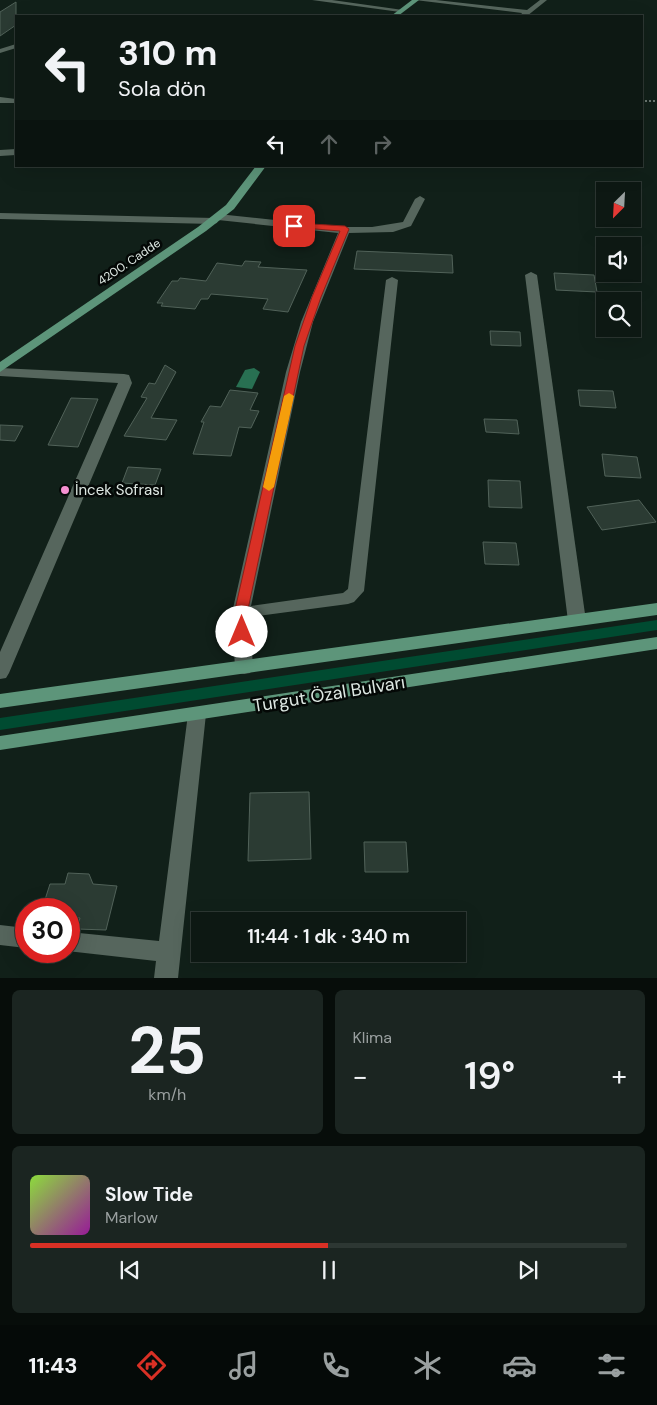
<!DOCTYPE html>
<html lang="tr">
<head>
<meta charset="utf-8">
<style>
  body { margin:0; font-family:"DM Sans",sans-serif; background:#1b2521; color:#f1f3f6; height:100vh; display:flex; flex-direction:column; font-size:19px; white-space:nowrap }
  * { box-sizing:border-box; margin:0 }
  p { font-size:16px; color:#9aa0a0 }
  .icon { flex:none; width:28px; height:28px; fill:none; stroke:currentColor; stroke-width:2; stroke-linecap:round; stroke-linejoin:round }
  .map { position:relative; height:978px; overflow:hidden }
  .drawer { display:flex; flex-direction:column; gap:12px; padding:12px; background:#070d0a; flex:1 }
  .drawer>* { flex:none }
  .guide { position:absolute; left:15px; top:15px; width:628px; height:152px; border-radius:0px; box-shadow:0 5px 20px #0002,0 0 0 1px #2d3733; background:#0d1813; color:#f1f3f6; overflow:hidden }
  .needle { width:32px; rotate:204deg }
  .tools { position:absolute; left:596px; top:182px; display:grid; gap:10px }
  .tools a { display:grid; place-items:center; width:45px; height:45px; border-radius:0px; background:#0d1813; box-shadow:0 5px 20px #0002,0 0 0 1px #2d3733; font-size:25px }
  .speed { position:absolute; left:15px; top:898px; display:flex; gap:10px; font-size:25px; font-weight:700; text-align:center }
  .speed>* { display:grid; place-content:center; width:65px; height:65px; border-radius:50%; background:#0d1813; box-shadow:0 5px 20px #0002,0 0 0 1px #2d3733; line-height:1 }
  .speed .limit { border:8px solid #d22; background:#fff; color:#111 }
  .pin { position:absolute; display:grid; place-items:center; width:42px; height:42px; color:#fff; margin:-21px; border-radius:10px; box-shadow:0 2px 8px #0006 }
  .me { position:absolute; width:55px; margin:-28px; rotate:0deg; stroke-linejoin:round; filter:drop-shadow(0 0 4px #0008) }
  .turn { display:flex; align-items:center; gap:18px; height:105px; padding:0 20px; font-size:22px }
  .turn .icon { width:65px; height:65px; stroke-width:2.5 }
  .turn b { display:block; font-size:35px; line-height:42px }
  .lanes { display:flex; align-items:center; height:48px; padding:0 20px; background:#0003; justify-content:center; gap:25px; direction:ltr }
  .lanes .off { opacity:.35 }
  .big { font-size:38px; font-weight:600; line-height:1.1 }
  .drawer .card { flex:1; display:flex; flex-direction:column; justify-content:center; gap:8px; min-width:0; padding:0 18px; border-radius:8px; background:#1b2521 }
  .drawer .dial { align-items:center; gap:0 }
  .dial b { font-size:65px; line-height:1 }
  .song { display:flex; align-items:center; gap:15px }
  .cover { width:60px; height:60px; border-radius:8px; background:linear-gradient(135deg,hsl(90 70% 55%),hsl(300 70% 35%)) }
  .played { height:5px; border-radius:2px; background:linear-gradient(90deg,#d93025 50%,#2d3733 50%) }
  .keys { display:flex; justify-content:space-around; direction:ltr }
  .heat { display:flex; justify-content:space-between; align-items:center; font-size:28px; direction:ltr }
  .drawer .tiles { flex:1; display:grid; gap:12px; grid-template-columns:1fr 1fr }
  .card:last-child { grid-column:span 2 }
  .trip { position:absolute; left:191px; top:912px; width:275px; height:50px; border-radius:0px; background:#0d1813; box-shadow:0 5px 20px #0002,0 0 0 1px #2d3733; font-weight:600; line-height:50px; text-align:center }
  .tabs { display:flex; height:80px; justify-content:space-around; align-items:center; background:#050a08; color:#9aa0a0 }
  .tabs .icon { width:35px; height:35px }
  .tabs .on { color:#d93025 }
  .tabs b { font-size:22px; color:#f1f3f6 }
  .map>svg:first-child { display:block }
</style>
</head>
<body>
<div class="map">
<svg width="657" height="978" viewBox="0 0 657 978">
  <rect width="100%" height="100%" fill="#112019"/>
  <path fill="#004b31" d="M657,620V630L0,730V718Z"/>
  <path fill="#287052" d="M254,368L260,372L252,389L236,387L245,370Z"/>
  <g fill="#2b3b33" stroke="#516259">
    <path d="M16,2V25L0,36V12Z"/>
    <path d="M357,251L452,255L453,273L354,269Z"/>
    <path d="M245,261L261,262L258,267L307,270L288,312L263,309L268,299L211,294L208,299H201L195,309L161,306L163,303H157L172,281H178L180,278L206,281L217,263L242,266Z"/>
    <path d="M554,273L594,275L597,292L556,290Z"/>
    <path d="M490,331L520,332L521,346L491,345Z"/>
    <path d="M165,365L176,372L151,418L177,420L166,440L124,436L147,398L141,397L149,383L155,384Z"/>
    <path d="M230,390L258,393L250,410L259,411L251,428L239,427L231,456L193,454L204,422H201L210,406L221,407Z"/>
    <path d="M578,390L613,391L616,408L580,406Z"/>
    <path d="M71,398L98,399L78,447L48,445Z"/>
    <path d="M484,419L517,420L519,434L486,432Z"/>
    <path d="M0,425L23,426L15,441L0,440Z"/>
    <path d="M602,454L637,457L641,478L605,476Z"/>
    <path d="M128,467L161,469L155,485L122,483Z"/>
    <path d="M488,480L520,481L522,508L489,507Z"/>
    <path d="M639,500L656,522L602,530L587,507Z"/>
    <path d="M483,542L516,543L519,565L485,564Z"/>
    <path d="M309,792L311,859L248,861L250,793Z"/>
    <path d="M364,842H406L408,872H365Z"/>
    <path d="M68,873L89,874L93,884L117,886L106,930L77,929L80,918L69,917V909H42L50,884H65Z"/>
  </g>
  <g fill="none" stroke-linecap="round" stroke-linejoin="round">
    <path stroke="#697670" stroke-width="2" stroke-dasharray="2 2" stroke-linecap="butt" d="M641,101H657"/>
    <g fill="#56665d" fill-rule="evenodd">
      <path d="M312,0H332L403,10L400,12Z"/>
      <path d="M415,0H436L527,10L540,0H547L527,16H520L522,13Z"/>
      <path d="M16,44V48L0,53V49Z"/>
      <path d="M0,97L16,99V103H0Z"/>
      <path d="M16,149V155L0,156V150Z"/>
      <path d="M420,196L425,199L411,226L393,232L349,233L313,322L300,372L251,606L343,593L348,589L386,280L392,277L398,280L364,591L354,602L348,604L250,617L253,668L250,673L244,674L238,673L235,668L232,613L286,372L301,322L338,233L218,220L217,223L213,224L0,219V213L214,218V215L218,214L341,227H372L403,222L415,199Z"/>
      <path d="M531,272L537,275L586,621L583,625H571L568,621L525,275Z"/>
      <path d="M0,368L124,374L129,375L132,383L9,673L6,678L0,679V652L118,383L0,376Z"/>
      <path d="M197,707L204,709L206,714L178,978H154L156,961L67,951H69V932L159,941L188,714L190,709Z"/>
      <path d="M0,925L26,928V948L0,945Z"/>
    </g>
    <g fill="#5d957a" fill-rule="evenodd">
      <path d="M412,0H419L398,16H391Z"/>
      <path d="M256,166H266L234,209L206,231L0,372V362L198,227L226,205Z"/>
      <path d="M657,603V615L0,708V694Z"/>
      <path d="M657,637V649L0,750V736Z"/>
    </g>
  </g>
  <path fill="#d93025" stroke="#8d1f18" d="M294,223L345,226L349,229L321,297L304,346L247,614L248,632L242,636L235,632L234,614L295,346L312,297L340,231L291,227V224Z"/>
  <path fill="#f59e0b" d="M289,393L294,396L274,487L269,491L263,487L284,396Z"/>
  <circle fill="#f590d1" stroke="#040806" stroke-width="2" cx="65" cy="490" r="5"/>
  <g text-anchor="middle" stroke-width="5" stroke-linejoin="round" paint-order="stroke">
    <g font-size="12" fill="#dee8e3" stroke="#040806">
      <text transform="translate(129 262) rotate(-34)" y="4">4200. Cadde</text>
    </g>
    <g font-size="15" fill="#dee8e3" stroke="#040806" text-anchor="start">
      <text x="75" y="495">İncek Sofrası</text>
    </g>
    <g font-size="18" fill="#dee8e3" stroke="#040806">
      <text transform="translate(329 694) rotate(-9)" y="6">Turgut Özal Bulvarı</text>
    </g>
  </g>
</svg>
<div class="tools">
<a><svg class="needle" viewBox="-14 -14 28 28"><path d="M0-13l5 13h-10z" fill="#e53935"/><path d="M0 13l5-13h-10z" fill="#9aa0a0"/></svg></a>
<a><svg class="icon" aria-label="sound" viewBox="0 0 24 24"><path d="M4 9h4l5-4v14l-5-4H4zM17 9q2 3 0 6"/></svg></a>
<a><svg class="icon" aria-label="search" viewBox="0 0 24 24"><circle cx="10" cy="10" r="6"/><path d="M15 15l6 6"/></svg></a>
</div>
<div class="speed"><div class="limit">30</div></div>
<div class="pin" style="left:294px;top:226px;background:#d93025"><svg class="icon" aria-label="arrive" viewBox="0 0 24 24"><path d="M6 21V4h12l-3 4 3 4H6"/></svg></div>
<svg class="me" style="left:242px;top:632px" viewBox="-20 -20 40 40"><circle r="19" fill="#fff"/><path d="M0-13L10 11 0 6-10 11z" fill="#d93025"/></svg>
<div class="trip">11:44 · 1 dk · 340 m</div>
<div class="guide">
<div class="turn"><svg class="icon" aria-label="left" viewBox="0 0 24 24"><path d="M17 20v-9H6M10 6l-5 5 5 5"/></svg><div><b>310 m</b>Sola dön</div></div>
<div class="lanes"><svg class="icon" aria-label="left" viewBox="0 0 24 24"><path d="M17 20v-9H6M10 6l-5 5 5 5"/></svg><svg class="icon off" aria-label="ahead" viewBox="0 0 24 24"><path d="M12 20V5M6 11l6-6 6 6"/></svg><svg class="icon off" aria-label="right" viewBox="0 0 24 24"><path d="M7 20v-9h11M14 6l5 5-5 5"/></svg></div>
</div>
</div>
<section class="drawer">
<div class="tiles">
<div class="card dial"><b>25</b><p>km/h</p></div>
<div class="card"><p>Klima</p>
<div class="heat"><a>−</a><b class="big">19°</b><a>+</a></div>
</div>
<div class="card">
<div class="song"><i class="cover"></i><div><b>Slow Tide</b><p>Marlow</p></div></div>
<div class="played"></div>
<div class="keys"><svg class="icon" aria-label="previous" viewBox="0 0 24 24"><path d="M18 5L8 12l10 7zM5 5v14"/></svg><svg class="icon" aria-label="pause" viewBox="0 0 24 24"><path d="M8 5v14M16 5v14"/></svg><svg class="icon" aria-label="next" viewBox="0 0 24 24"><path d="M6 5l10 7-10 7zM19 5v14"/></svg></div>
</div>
</div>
</section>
<nav class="tabs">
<b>11:43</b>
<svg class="icon on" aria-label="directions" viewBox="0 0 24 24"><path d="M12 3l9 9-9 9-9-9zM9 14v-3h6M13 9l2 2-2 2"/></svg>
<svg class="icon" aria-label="music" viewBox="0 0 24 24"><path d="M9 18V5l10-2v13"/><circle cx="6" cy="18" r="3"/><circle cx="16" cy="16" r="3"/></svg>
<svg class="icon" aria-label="phone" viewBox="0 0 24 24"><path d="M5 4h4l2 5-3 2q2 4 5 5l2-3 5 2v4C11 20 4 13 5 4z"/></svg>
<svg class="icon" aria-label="climate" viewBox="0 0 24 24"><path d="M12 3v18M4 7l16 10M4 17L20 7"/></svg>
<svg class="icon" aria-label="car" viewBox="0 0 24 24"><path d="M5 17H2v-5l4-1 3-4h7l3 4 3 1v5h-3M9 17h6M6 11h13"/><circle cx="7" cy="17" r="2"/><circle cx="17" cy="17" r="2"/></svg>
<svg class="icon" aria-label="filters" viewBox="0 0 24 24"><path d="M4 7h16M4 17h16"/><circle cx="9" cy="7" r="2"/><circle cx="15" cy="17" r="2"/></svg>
</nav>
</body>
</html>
